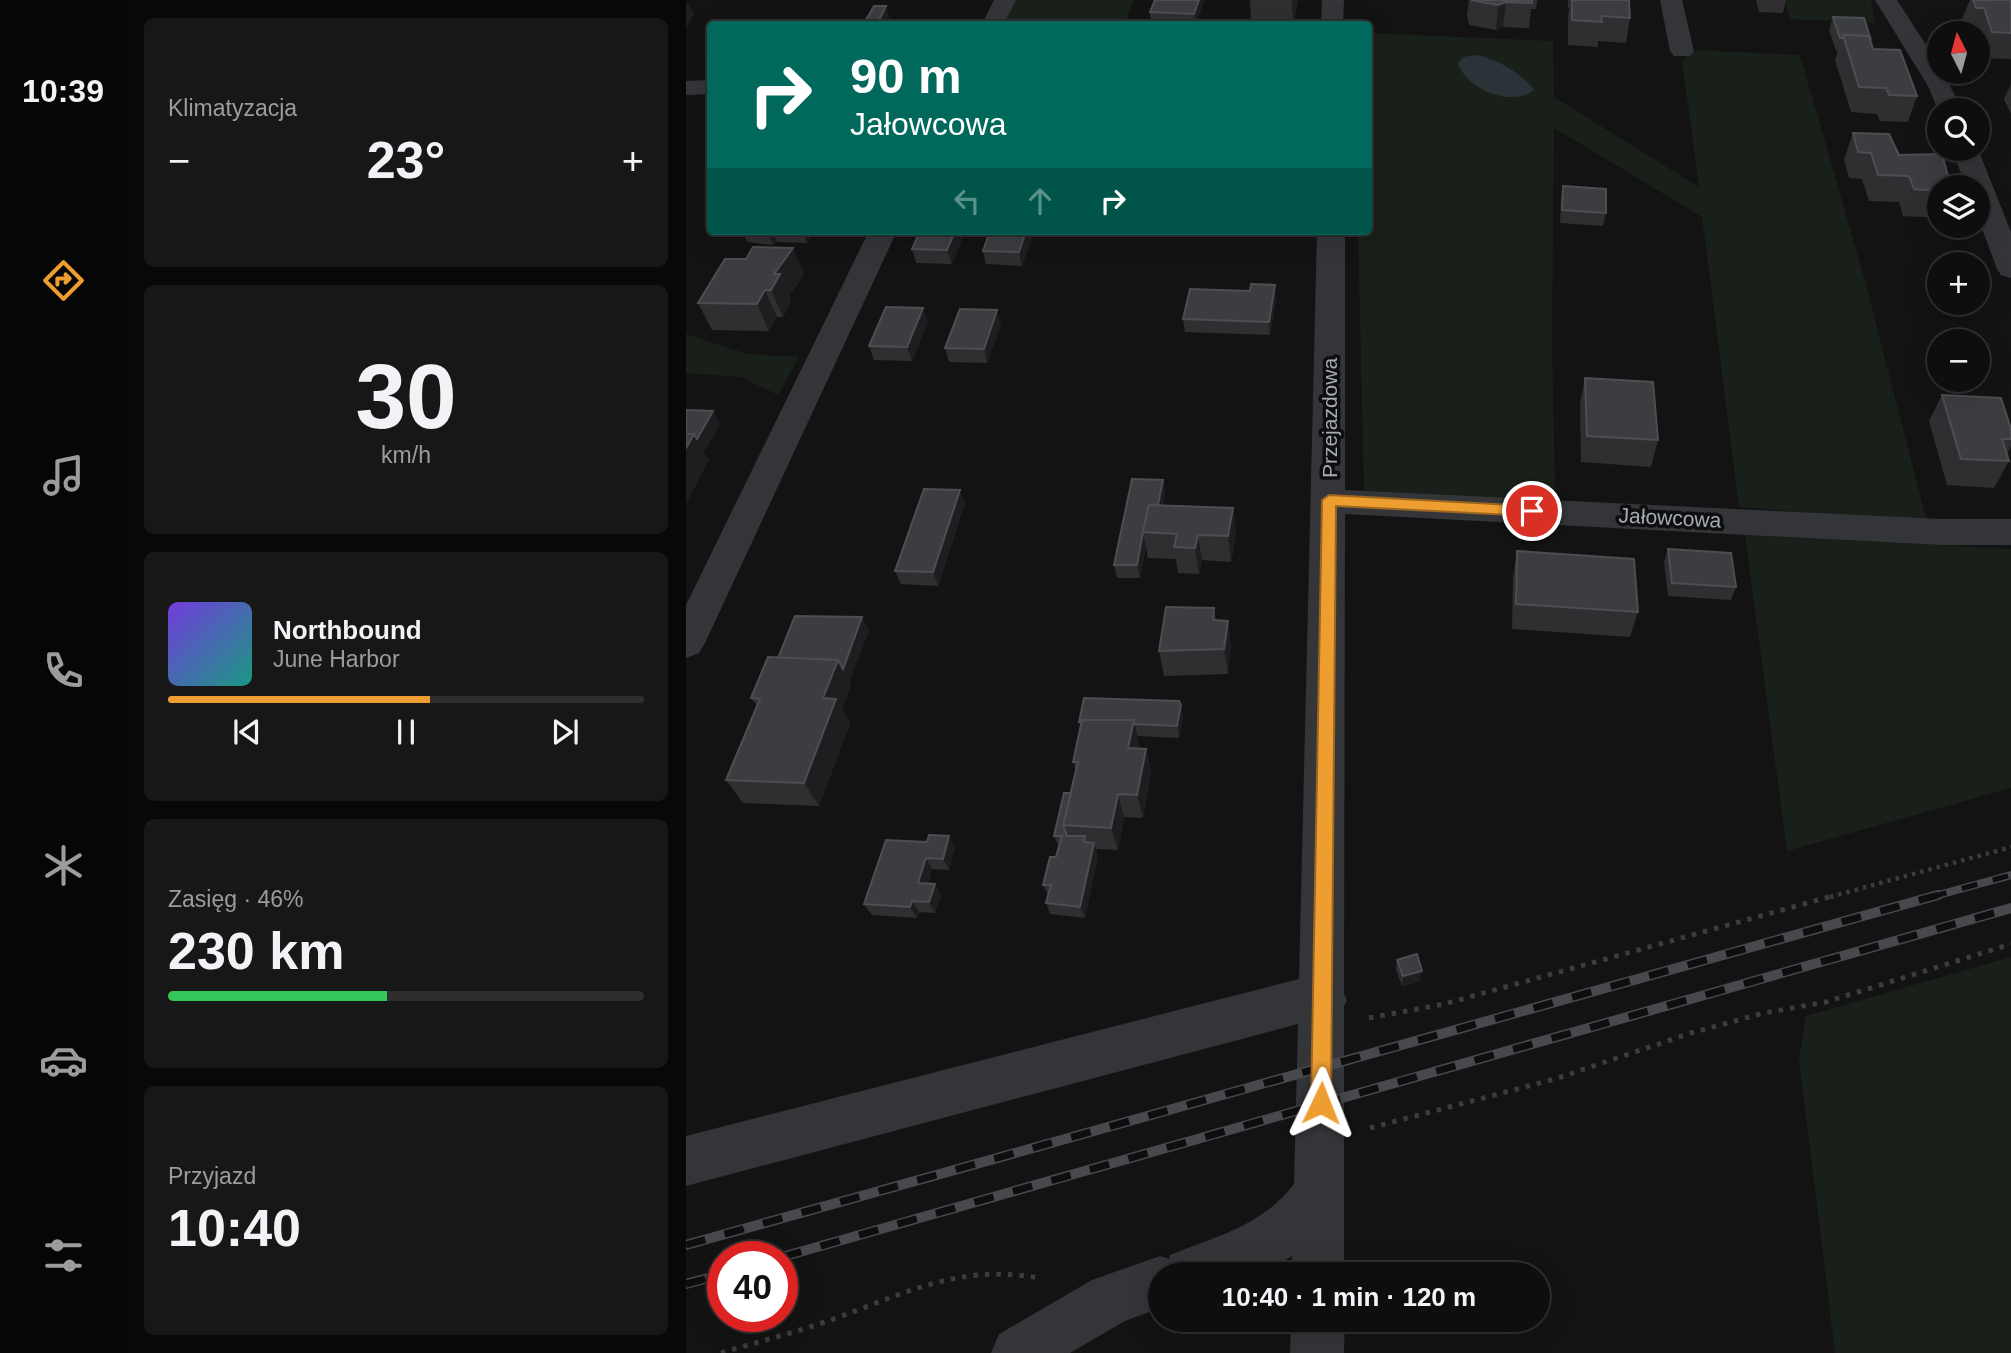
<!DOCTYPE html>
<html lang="pl">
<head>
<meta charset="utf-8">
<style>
  body { margin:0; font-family:Arial,sans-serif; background:#171718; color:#f1f3f6; height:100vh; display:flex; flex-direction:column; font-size:26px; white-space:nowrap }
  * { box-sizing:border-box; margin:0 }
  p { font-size:23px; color:#9b9c9e }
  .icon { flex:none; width:38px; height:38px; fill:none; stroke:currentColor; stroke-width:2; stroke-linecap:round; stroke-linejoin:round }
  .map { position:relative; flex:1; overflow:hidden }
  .drawer { display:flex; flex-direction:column; gap:18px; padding:18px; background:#080808; width:560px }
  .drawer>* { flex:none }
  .guide { position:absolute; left:21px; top:21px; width:665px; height:214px; border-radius:7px; box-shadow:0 7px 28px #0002,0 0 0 2px #2e2e2f; background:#00695c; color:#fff; overflow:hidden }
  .needle { width:46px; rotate:354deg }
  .fabs { position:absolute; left:1241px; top:21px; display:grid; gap:14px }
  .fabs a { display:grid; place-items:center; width:63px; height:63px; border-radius:50%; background:#0e0e0f; box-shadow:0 7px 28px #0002,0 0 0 2px #2e2e2f; font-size:35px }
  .speed { position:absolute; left:21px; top:1241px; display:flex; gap:14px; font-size:35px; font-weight:700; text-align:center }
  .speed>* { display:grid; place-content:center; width:91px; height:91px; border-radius:50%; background:#0e0e0f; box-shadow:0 7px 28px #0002,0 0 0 2px #2e2e2f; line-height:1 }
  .speed .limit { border:10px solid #d22; background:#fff; color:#111 }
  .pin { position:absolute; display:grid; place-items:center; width:60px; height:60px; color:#fff; margin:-30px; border:4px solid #fff; border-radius:50%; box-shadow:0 2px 7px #0007 }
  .me { position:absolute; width:77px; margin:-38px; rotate:2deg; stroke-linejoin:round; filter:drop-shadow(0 0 5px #0008) }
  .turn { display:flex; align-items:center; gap:24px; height:147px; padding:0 28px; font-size:32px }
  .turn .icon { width:91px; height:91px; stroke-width:2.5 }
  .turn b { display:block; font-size:49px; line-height:60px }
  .lanes { display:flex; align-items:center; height:66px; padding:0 28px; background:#0003; justify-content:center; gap:35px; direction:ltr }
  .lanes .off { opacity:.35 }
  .big { font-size:52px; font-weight:700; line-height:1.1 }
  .drawer .card { flex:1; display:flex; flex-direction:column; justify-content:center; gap:10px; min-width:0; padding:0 24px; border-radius:10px; background:#171718 }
  .drawer .dial { align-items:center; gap:0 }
  .dial b { font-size:91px; line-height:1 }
  .song { display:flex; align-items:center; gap:21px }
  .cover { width:84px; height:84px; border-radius:10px; background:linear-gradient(135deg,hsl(260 70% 55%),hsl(170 70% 35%)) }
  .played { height:7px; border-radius:4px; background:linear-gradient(90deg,#ee9d31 55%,#2e2e2f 55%) }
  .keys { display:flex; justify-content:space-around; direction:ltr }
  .heat { display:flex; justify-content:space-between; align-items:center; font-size:38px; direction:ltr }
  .charge { height:10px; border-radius:5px; background:linear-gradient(90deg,#34c759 46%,#2e2e2f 0) }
  .trip { position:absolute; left:462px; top:1262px; width:402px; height:70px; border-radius:35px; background:#0e0e0f; box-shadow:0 7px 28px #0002,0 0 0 2px #2e2e2f; font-weight:700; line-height:70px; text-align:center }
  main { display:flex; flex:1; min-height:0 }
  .menu { display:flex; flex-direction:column; width:126px; justify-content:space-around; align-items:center; background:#060606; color:#9b9c9e }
  .menu .icon { width:49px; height:49px }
  .menu .current { color:#ee9d31 }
  .menu b { font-size:32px; color:#f1f3f6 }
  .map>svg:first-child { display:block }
</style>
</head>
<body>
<main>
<nav class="menu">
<b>10:39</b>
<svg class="icon current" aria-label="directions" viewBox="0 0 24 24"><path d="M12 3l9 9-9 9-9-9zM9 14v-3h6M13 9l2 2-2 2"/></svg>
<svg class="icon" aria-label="music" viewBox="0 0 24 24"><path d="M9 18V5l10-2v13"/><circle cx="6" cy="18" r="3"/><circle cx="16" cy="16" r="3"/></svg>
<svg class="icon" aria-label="phone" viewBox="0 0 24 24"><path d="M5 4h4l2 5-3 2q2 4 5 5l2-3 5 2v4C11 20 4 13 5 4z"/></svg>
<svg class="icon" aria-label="climate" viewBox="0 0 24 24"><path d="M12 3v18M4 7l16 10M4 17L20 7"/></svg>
<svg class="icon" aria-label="car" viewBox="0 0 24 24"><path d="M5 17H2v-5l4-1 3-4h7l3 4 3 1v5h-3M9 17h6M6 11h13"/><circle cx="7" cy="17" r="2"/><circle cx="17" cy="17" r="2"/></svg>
<svg class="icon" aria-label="filters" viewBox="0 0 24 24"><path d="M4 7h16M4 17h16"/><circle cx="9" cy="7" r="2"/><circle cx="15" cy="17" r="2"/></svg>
</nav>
<section class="drawer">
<div class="card"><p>Klimatyzacja</p>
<div class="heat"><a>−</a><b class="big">23°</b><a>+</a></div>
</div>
<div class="card dial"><b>30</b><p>km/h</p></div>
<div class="card">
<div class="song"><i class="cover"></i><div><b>Northbound</b><p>June Harbor</p></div></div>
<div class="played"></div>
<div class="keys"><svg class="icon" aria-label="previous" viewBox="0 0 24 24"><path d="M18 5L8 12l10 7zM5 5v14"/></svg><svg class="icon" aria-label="pause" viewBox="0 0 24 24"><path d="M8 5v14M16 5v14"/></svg><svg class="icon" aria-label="next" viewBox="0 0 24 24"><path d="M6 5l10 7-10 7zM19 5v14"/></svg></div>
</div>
<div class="card"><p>Zasięg · 46%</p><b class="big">230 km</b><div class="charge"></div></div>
<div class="card"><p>Przyjazd</p><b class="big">10:40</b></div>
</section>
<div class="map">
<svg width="1325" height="1353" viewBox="0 0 1325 1353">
  <rect width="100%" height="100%" fill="#131314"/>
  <g fill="#191f19">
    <path d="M328,0H447L440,24H317Z"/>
    <path d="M1099,0H1185L1189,23L1104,19Z"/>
    <path d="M683,33L867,41L868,97L1013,187L996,61L1010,50L1114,55L1178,277L1241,522L1053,507L1016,217L868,128L866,341L869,489L850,501L678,497L672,231H682Z"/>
    <path d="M0,334L62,354L113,357L92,395L55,377L0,373Z"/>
    <path d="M1059,535L1325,549V788L1101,851Z"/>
    <path d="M1325,957V1353H1149L1113,1060L1120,1016Z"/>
  </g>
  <path fill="#293338" d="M789,55C808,57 837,74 848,90C825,108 780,89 772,63L777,57Z"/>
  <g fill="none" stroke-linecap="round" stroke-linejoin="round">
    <path stroke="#3a3c40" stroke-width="4.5" stroke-dasharray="3.5 5" stroke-linecap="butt" d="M1144,897L1325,847"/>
    <g stroke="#3a3c40" stroke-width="5" stroke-dasharray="4.5 7" stroke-linecap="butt">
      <path d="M683,1018L758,1004L1150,895"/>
      <path d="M684,1128L869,1079L1005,1033L1078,1013L1140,1002L1325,944"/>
      <path d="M35,1353C71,1342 107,1333 142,1321C216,1295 272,1263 353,1278"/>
    </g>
    <g fill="#343539" fill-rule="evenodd">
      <path d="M308,0H330L318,24H296Z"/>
      <path d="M636,0H658L657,24H635Z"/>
      <path d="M974,0H996L1008,51L1004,56H988L984,51Z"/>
      <path d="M1189,0H1211L1253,65V72H1257L1276,110L1253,112L1242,86Z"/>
      <path d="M24,80V94L0,95V81Z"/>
      <path d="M1266,149H1292L1325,232V278L1315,275L1311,269L1292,218V187H1280Z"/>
      <path d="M183,231H211L19,643L13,653L0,658V605Z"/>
      <path d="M631,231H659V490L1254,519H1325V545H1254L659,514L658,994L661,1000L658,1006V1274H606V1256L574,1274H474V1308L439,1321L384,1353H305L313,1334L406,1280L474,1256L483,1259L484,1255C531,1236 576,1226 608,1184L612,1024L0,1186V1136L613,979Z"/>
      <path d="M605,1320H659L658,1353H604Z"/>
    </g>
    <defs>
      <path id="rail-far1" d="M1245,897L1325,875"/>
      <g id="rail">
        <path d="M0,1245L1252,895"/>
        <path d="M96,1257L1325,908"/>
        <path d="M0,1284L37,1274"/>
      </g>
    </defs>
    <use href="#rail-far1" stroke="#47494e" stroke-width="8"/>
    <use href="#rail" stroke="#47494e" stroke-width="10"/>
    <use href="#rail-far1" stroke="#0e0e0f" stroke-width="5" stroke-dasharray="16" stroke-linecap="butt"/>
    <use href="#rail" stroke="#0e0e0f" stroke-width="7" stroke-dasharray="20" stroke-linecap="butt"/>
  </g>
  <g fill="#2f2f32">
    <path d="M518,0L510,24H465L464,12Z"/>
    <path d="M564,0H612L607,23L565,22Z"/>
    <path d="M783,0H851L850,9H845L843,28L817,27L810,30L783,25L781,16Z"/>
    <path d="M882,0H943L944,18L940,43L912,41V47L882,45V17L883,8H882Z"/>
    <path d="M1070,0H1100L1097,13L1073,12Z"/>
    <path d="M1284,0H1325V59L1295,58L1292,45V33H1281L1275,21Z"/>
    <path d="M1147,17L1185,41L1187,49L1231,96L1222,122L1194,121L1191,114L1165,112L1149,60L1152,51H1150L1143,30Z"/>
    <path d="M1325,84V114L1318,99Z"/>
    <path d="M1167,133L1213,155L1253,187V218L1217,216L1213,202L1183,201L1176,179L1163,178L1158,159Z"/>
    <path d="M877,186L920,213L917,226L874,223L875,200Z"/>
    <path d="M56,231H127L121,243L91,242L87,245L61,242Z"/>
    <path d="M279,231L266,264L230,263L226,249Z"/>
    <path d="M304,231H348L336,266L300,264L297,251Z"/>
    <path d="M107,248L118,274L103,296L105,301L97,317H91L83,331L26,330L12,303L60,259Z"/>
    <path d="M590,298L584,335L499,332L497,319Z"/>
    <path d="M242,322L226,361L188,360L183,346Z"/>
    <path d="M315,324L301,363L263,362L259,348Z"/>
    <path d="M899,378L972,440L965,467L895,462L894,404Z"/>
    <path d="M1256,395L1325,429V447L1321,454L1323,461L1308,488L1261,485L1243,421Z"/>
    <path d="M477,480L479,493L477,505L547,508L550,534L545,562L516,560L513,574L492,573L490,559L462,558L460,547L454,578H431L428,565Z"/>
    <path d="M279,503L252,586L215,584L209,571Z"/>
    <path d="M982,549L1050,587L1045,600L982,596L978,562Z"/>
    <path d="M831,551L952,612L944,637L826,629L827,577Z"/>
    <path d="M528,608L530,620L545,646L542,674L478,676L473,651Z"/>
    <path d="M183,630L163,682L165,685L156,709L164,723L133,806L57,803L40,780L71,706L65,698L92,658Z"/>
    <path d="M497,718L493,738L451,736L453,744V748L460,749L465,772L457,818L438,817L432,850L410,849L412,855L399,918L364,914L360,903L362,895L357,885L370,857L373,847L368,836L385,793L390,772L387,762L395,727L393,722Z"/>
    <path d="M200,840L269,847L263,870L246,869L242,884L255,895L249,913L233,912L231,918L186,915L178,904Z"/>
    <path d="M711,960L734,981L716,986L710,970Z"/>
  </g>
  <g fill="#1e1e20">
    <path d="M513,0H518L510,24H509L508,14Z"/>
    <path d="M606,0H612L607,23Z"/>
    <path d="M2,2L8,14L0,28V6Z"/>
    <path d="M820,2L817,27L810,30L812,5Z"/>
    <path d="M200,6L205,24H194L193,20Z"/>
    <path d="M81,231H87L91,242L87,245Z"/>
    <path d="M116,231H127L121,243Z"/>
    <path d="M269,231H279L266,264L261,250Z"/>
    <path d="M340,231H348L336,266L333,252Z"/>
    <path d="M107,248L118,274L103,296L105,301L97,317L85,290L88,274Z"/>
    <path d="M589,285L590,298L584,335L583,322Z"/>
    <path d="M79,290L91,317L83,331L71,304Z"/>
    <path d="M237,308L242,322L226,361L221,347Z"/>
    <path d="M311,310L315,324L301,363L298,349Z"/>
    <path d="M27,411L34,424L18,453L23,460L0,504V448L8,434Z"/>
    <path d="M477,480L479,493L472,529L470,515Z"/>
    <path d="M274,490L279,503L252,586L247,572Z"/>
    <path d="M547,508L550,534L545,562L542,536Z"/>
    <path d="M457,534L460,547L454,578L451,565Z"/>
    <path d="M512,535L516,560L513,574L509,548Z"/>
    <path d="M176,617L183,630L163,682L165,685L156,709L164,723L133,806L118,783L137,698L152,660Z"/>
    <path d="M542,621L545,646L542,674L538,649Z"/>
    <path d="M495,705L497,718L493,738L491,726Z"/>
    <path d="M448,720L453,744L448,771L442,748Z"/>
    <path d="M460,749L465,772L457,818L451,795Z"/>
    <path d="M432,794L438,817L432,850L425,828Z"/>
    <path d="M263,836L269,847L263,870L257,859Z"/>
    <path d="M408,843L412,855L399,918L394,907Z"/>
    <path d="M240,858L246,869L239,894L232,883Z"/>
    <path d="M249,884L255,895L249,913L243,902Z"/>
    <path d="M226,901L233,912L231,918L224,907Z"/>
    <path d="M736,971L734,981L716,986L717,976Z"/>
  </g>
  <g fill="#3b3d40" stroke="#4c4e52" stroke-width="2">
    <path d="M469,0H513L508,14L464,12Z"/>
    <path d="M785,0H846V3L820,2L812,5Z"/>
    <path d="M886,0H943L944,18L915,16L916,22L886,20Z"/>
    <path d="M1287,0H1325V33L1306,32L1298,8H1290Z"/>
    <path d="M188,6H200L193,20L203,21L201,24H169L172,20H180Z"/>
    <path d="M1147,17L1178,18L1185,40L1183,36L1157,35L1156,38H1154Z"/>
    <path d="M1157,35L1183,36L1187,49L1214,50L1231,96L1203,95L1200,88L1173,87Z"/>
    <path d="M1167,133L1203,134L1213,155L1256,154L1265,187H1253V191L1228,189L1223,176L1192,175L1185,153L1172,152Z"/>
    <path d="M877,186L920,189V213L876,210Z"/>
    <path d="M234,231H269L261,250L226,249Z"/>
    <path d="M304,231H340L333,252L297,251Z"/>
    <path d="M67,247L107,248L88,274H94L85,290H79L71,304L12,303L39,259H60Z"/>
    <path d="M565,284L589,285L583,322L497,319L504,289L564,291Z"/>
    <path d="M200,307L237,308L221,347L183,346Z"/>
    <path d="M274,309L311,310L298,349L259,348Z"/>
    <path d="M899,378L967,382L972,440L901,436Z"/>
    <path d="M1256,395L1315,398L1325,429V439H1316L1323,461L1275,459Z"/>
    <path d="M0,410L27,411L11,439L8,434H0Z"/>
    <path d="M0,434H8L0,448Z"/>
    <path d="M446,479L477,480L472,505H463L457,532L451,565H428Z"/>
    <path d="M238,489L274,490L247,572L209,571Z"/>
    <path d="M463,505L547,508L542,536L512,535L509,548L488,547L491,534L457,532Z"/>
    <path d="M982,549L1045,553L1050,587L986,583Z"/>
    <path d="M831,551L948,559L952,612L830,604Z"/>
    <path d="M480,607L528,608L527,620L542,621L538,649L473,651Z"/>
    <path d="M109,616L176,617L157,669L152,660L92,658Z"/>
    <path d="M82,657L152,660L137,698L150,699L118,783L40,780L74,699L65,698Z"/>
    <path d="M398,698L493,701L495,705L491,726L448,724V720H396V722H393Z"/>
    <path d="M396,720H448L442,748L460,749L451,795L432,794L425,828L377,825L392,762H387Z"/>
    <path d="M378,793H385L377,825L381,836H399L398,842L408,843L394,907L360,903L365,885H357L364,857H370L376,836H368Z"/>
    <path d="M243,835L263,836L257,859L240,858L232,883L249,884L243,902L226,901L224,907L178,904L200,840L241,842Z"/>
    <path d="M731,954L736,971L717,976L711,960Z"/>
  </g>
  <path fill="#ee9d31" stroke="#9b6620" stroke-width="2" d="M643,495L846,506L853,511L846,516L650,506L645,1103L643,1110L635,1113L628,1110L625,1103L636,500Z"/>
  <g text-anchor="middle" stroke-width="7" stroke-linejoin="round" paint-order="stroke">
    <g font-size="21" fill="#a4abb4" stroke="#0e0e0f">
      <text transform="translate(644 418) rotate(-90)" y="7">Przejazdowa</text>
      <text transform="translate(984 518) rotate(3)" y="7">Jałowcowa</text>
    </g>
  </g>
</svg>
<div class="fabs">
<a><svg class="needle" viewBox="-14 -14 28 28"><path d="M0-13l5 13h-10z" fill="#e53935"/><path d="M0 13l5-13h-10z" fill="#9b9c9e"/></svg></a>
<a><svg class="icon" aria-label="search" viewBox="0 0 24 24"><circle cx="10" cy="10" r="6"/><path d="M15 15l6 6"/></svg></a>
<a><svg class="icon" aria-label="layers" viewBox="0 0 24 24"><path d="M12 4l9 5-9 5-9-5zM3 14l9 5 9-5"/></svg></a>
<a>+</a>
<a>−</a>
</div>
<div class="speed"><div class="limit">40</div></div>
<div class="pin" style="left:846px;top:511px;background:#d93025"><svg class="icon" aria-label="arrive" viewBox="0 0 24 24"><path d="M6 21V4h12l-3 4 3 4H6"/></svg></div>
<svg class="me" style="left:635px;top:1103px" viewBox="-20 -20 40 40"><path d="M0-17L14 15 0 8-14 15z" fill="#ee9d31" stroke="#fff" stroke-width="4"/></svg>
<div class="trip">10:40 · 1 min · 120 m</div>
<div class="guide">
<div class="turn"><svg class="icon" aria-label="right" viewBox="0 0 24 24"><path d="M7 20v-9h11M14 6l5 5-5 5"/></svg><div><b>90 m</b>Jałowcowa</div></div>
<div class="lanes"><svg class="icon off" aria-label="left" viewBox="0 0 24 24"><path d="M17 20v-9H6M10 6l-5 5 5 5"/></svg><svg class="icon off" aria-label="ahead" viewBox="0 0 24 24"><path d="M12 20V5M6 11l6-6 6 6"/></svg><svg class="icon" aria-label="right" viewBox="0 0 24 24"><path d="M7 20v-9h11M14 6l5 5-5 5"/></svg></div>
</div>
</div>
</main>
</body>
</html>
